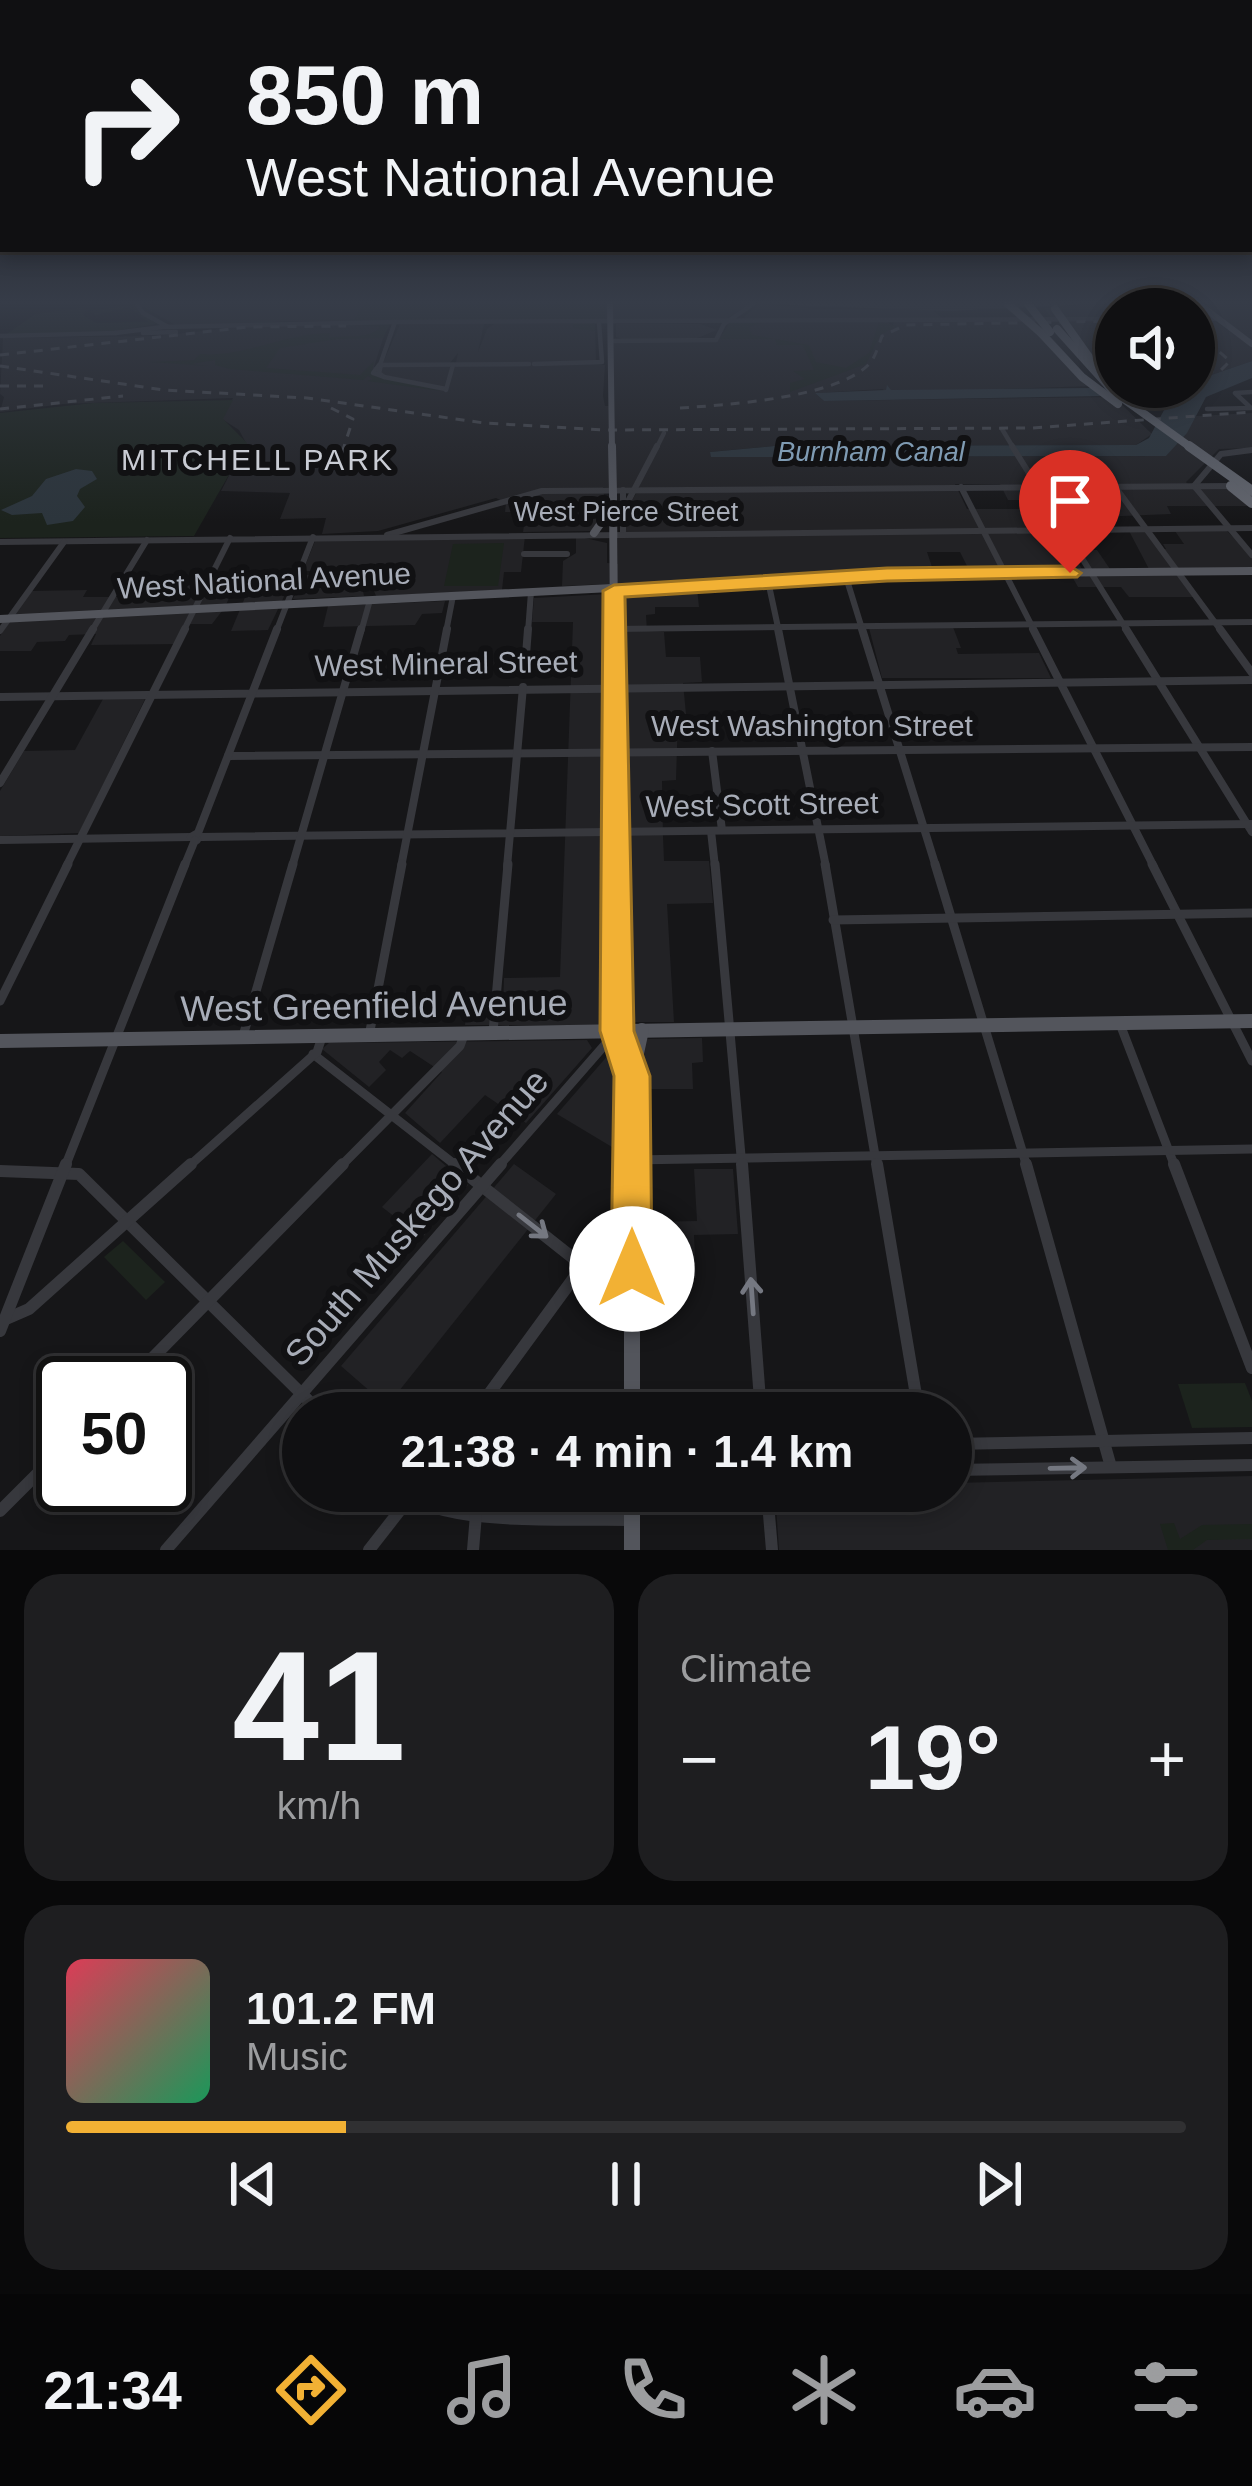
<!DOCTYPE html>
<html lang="en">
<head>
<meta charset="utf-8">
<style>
  body { margin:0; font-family:Helvetica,sans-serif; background:#1e1e20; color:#f1f3f6; height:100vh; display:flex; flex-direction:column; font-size:45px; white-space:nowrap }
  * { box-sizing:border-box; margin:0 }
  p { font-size:39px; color:#9c9d9f }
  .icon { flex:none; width:66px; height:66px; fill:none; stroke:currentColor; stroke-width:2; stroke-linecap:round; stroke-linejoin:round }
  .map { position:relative; height:1550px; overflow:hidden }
  .drawer { display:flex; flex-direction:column; gap:24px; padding:24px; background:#09090a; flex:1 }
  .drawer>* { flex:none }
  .guide { position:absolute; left:0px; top:0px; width:1254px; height:252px; box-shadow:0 6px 18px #0003,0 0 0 3px #303032; background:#101012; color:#f1f3f6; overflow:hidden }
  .fabs { position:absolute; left:1095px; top:288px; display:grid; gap:24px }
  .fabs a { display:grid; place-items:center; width:120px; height:120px; border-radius:50%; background:#101012; box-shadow:0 6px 18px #0003,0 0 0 3px #303032; font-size:60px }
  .speed { position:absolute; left:36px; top:1356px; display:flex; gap:24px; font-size:60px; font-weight:700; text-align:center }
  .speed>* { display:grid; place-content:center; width:156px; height:156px; border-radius:50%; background:#101012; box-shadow:0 6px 18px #0003,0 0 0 3px #303032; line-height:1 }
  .speed .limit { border:6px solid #111; border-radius:18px; background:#fff; color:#111 }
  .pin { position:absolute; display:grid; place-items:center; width:102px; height:102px; color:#fff; margin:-123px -51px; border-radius:50% 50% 50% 0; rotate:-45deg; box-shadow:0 0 12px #0007 }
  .pin .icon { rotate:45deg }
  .me { position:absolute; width:132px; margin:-66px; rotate:0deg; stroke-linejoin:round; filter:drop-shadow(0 0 9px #0008) }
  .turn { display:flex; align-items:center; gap:42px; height:252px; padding:0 48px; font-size:54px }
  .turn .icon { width:156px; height:156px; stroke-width:2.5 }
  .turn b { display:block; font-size:84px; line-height:102px }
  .big { font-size:90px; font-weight:700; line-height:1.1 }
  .drawer .card { flex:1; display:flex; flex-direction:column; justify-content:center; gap:18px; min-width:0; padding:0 42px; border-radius:36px; background:#1e1e20 }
  .drawer .dial { align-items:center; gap:0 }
  .dial b { font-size:156px; line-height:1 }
  .song { display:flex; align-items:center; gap:36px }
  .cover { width:144px; height:144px; border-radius:18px; background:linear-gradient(135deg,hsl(350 70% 55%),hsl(150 70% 35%)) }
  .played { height:12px; border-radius:6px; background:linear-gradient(90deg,#f2b134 25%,#303032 25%) }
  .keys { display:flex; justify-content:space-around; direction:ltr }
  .heat { display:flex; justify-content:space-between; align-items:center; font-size:66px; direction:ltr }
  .drawer .tiles { flex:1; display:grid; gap:24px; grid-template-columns:1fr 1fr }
  .card:last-child { grid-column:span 2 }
  .trip { position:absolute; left:282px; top:1392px; width:690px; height:120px; border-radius:60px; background:#101012; box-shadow:0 6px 18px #0003,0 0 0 3px #303032; font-weight:700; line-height:120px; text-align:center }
  .tabs { display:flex; height:192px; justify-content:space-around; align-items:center; background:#060607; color:#9c9d9f }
  .tabs .icon { width:84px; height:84px }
  .tabs .current { color:#f2b134 }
  .tabs b { font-size:54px; color:#f1f3f6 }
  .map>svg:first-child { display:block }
</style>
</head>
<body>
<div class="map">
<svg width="1252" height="1550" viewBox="0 0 1252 1550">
  <rect width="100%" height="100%" fill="#161618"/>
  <g fill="#222225">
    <path d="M749,304L726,319L287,321L181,328L140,305Z"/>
    <path d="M759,304L815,309H931L942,318L1050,317L1045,308L1094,304H1252V340L1204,304L1196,305L1207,317L1194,318V309H1116V318L749,319L744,317Z"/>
    <path d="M1116,321V386L1066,322H1038L1095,386L968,390L970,395H886L883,389L815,393L824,401L1114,397L1152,434L1136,445L774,446L710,452L712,457L1166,456L1196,416L1252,413V448L1219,449L1186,482L1191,488H1228L1250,506H1167L1171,514L1098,517L1090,507H1055L1041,484L1019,485L1027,500H1008L1000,484H955L967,509H1047L1082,569L969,570L960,552H927L933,570L562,586L563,561L576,553V536L607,543V563L618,564V538L626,535V510L640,487H603L606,514L594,531L523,532L526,512H505L506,503L496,498L378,531L322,534L326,518L280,519L290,493L221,491L246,443L239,430L222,419L233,398L64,404L0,412L4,397L0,394L3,338L157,336L260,325L388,323L374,367H455L458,353L450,363H383L400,324H484L478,352L487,329L494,324H595L596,364L605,365L603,396L605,406H614L613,342L717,341L731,323L888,322L892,327L894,322Z"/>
    <path d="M1194,321L1216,322L1252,347V361L1194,381Z"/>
    <path d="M616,324H700L717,330L695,339H622L616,337Z"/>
    <path d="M1128,529H1147L1162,549H1166L1163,544H1184L1175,531L1226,530L1252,555V571L1179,572L1196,597H1129L1121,587H1078L1070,573L1090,572L1078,550H1097L1110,569H1149Z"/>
    <path d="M525,536L521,572H504L502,590L376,596L372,586L351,571H303L315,541Z"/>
    <path d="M347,574L362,585L364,596L293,599L302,575Z"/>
    <path d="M291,582L268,630L231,631L251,583Z"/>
    <path d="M208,585L207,590L233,589L225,607L212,624H188L178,644L91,645L96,634L69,635L65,641L37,642L31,651H0V636L29,591L87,590L83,597H116L140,595L146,586Z"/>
    <path d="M697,588L699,607H655V614L646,615L647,631L664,632L666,657H700L702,682L683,683L686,714L678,715L676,780L662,781L663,836L664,861H709L713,903L667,904L674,1022H630L619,594Z"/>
    <path d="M608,594L607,1020L603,1025H465L467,1009L503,1007L504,978L560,977L573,622H532L534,598Z"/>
    <path d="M445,601L442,613L422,614L415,625L323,627L328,606Z"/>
    <path d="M953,627L961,648H956L958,654L1039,653L1051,678H882L869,628Z"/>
    <path d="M103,699H145L79,833L0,836V791L24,751L75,750Z"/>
    <path d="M702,1038L703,1062L692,1063L693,1089H642L644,1039Z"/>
    <path d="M587,1040L592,1048L526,1123L485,1095L440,1143L405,1113L442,1072L410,1051L402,1058L390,1050L379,1062L386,1070L369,1087L322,1049L329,1043Z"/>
    <path d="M610,1053L616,1055L623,1090L622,1153L557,1114Z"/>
    <path d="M432,1154L468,1185L422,1238L382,1207Z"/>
    <path d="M514,1164L556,1194L387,1406L341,1366Z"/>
    <path d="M694,1169H733L738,1234L694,1235L696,1278L646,1279V1222L697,1221Z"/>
    <path d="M1252,1476V1550H779L775,1491H951V1483Z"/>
  </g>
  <g fill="#1c231d">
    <path d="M363,304H605V320L597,317L589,322L595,325V331L573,328V323L348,320L355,319Z"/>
    <path d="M134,305L156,324L114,331L7,334L35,314L81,308L87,309L83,315L96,323L148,322L129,307L96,315L90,311Z"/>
    <path d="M879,322L897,326L880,335L866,364L790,392V383L805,379L793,371L814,370L803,345H766H777L775,339H720L729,323H761L749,327L752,335L809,345L816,362L846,368L869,353Z"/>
    <path d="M384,323L390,324L383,338L337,339L280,348L266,368L360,375L374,361L372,373L376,368L379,377L441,391L367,381L373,379L368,376L363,380L230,369L215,365V360L191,364L208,366L150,362L194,360L200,354C243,358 286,333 330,333L329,338C345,334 368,341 380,327L360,325Z"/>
    <path d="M233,400L223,419L247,443L194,536L0,538V413L93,403Z"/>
    <path d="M504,543L498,586H444L453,544Z"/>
    <path d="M123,1241L165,1282L146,1300L104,1257Z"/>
    <path d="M1245,1383L1252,1401V1427L1192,1428L1178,1384Z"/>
    <path d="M1174,1523L1180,1539L1202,1525L1252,1524V1539L1207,1540L1193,1550H1168L1160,1524Z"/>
  </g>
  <g fill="#2c353c">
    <path d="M765,304H1094L949,311Z"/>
    <path d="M1252,361V378L1206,397L1187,433L1166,456L711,457L710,452L774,446L1136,445L1149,438L1170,399L1160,395L824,401L815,393L886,390L887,385L891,390L1194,387V381Z"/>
    <path d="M76,469L92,471L97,479L80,489L77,496L85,507L73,521L47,525L42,513L12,515L1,510L32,496L46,479Z"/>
  </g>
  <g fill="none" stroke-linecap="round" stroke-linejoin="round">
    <g stroke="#37383d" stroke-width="4.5">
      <path d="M137,304L143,313L168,327"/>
      <path d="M1194,319H1219"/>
      <path d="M395,322L1116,319"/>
      <path d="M395,322L380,365L529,364"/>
      <path d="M115,333L163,327L395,322"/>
      <path d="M143,333L176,332"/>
      <path d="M0,336L117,333"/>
      <path d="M611,341L716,340L724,324L753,304"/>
      <path d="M534,364L602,362L599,323"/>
      <path d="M379,365L373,373L384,377L379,373L381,365"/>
      <path d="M384,377L446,389"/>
      <path d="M446,390L453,365"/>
      <path d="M1207,409L1251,408L1235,393L1252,392"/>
      <path d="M1002,429L1014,449"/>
      <path d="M656,449L664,433"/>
    </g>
    <g stroke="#37383d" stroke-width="6">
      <path d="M1012,446L1128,632"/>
      <path d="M1194,486L1221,454L1252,450"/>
      <path d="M961,487L1035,632"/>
      <path d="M1195,487L1252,555"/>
      <path d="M1116,488L1222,632"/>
      <path d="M623,490V533"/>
      <path d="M623,511L657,446"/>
      <path d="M387,535L542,491L1235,486"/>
      <path d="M0,542L1252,528"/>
      <path d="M524,554H567"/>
      <path d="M846,577L863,632"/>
      <path d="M768,581L779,632"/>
      <path d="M613,629L1252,622"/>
      <path d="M0,631L64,542"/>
      <path d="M91,632L147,540"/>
      <path d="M183,632L230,538"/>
      <path d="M276,632L313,537"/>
      <path d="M361,632L370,600"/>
      <path d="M446,632L453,596"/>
      <path d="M528,632L531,592"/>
    </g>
    <g stroke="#37383d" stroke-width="8">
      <path d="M778,629L826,867"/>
      <path d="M862,629L936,867"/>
      <path d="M1033,629L1154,867"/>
      <path d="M1126,629L1252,832"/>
      <path d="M1220,629L1252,673"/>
      <path d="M526,655L528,629"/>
      <path d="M0,697L1252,680"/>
      <path d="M712,751L722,830"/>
      <path d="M228,756L1252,747"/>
      <path d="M0,783L93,629"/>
      <path d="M711,831L715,867"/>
      <path d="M201,837L1252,824"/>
      <path d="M0,840L191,837"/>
      <path d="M197,840L191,837L198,833L277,629"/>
      <path d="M66,867L185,629"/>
      <path d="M184,867L195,840"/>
      <path d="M292,867L361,629"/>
      <path d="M401,867L447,629"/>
      <path d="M507,867L523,687"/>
    </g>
    <g stroke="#37383d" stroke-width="9">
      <path d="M715,864L742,1167"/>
      <path d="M825,864L877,1167"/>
      <path d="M935,864L1027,1167"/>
      <path d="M1152,864L1252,1061"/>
      <path d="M833,920L1252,913"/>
      <path d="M0,1001L68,864"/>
      <path d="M1120,1024L1175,1167"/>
      <path d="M493,1032L508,864"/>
      <path d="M243,1036L293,864"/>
      <path d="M369,1036L402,864"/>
      <path d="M313,1054L458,1167"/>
      <path d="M632,1160L1252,1149"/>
      <path d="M65,1167L185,864"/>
      <path d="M188,1167L317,1052L322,1037"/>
      <path d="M340,1167L460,1046L464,1035"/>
      <path d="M498,1167L616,1032"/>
    </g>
    <g stroke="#37383d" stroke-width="12">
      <path d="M454,1164L573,1258L594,1268L630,1269"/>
      <path d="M742,1164L761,1413"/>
      <path d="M877,1164L919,1413"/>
      <path d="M1026,1164L1111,1467"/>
      <path d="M1174,1164L1252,1368"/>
      <path d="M0,1171L79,1174L321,1413"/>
      <path d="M6,1319L29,1309L191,1164"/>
      <path d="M0,1331L66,1164"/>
      <path d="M128,1383L343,1164"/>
      <path d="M475,1413L619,1216L630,1208"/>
      <path d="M951,1444L1252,1438"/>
      <path d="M951,1470L1252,1465"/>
      <path d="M401,1491C446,1528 571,1518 632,1520"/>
      <path d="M767,1491L772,1550"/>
      <path d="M0,1511L63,1448"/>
      <path d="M166,1550L501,1164"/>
      <path d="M369,1550L415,1491"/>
      <path d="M473,1550L478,1491"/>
    </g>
    <path stroke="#53555c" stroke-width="6" d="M1199,304L1252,344"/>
    <g stroke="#53555c" stroke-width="8">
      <path d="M613,494L614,632"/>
      <path d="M594,533L611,509"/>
      <path d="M0,619L887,574L1252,571"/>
    </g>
    <path stroke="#53555c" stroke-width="10" d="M614,629L616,867"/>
    <g stroke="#53555c" stroke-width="14">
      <path d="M616,864L617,1031L632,1076V1167"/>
      <path d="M0,1041L1252,1021"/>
      <path d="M632,1076L642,1030"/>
    </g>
    <g stroke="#53555c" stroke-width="16">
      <path d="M632,1164V1413"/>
      <path d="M632,1491V1550"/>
    </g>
    <g stroke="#63666e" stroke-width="8">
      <path d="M1057,329L1111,389"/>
      <path d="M1041,333L1082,377L1118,404"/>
    </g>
    <g stroke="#4a4c52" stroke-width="3" stroke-dasharray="9 8" stroke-linecap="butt">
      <path d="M1194,330L1230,361L1221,370L1194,374"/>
      <path d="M0,355L248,327L346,326"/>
      <path d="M0,366L164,390L307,398L484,423L604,430L1032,428L1252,412"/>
      <path d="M0,386H44"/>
      <path d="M331,408L353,419L337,468"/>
      <path d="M680,408C725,405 841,398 871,362C876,355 879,344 882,336L906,325L1116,321"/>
      <path d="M0,409L123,396"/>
    </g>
    <path stroke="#53555c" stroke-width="6" d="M610,304L612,449"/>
    <path stroke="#53555c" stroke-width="8" d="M612,446L613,494"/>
    <g stroke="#63666e" stroke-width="8">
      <path d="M1008,304L1041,333"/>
      <path d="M1028,304L1050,332"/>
      <path d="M1055,309L1114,392L1193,449"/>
    </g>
    <g stroke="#63666e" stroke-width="10">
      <path d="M1189,446L1252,491"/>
      <path d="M1231,486L1252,503"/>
    </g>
  </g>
  <defs><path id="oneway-shaft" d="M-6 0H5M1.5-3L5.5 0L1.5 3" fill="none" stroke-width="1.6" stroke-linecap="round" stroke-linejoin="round" transform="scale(3)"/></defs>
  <g stroke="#757881">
    <use href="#oneway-shaft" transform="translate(533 1226) rotate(38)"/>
    <use href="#oneway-shaft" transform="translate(752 1296) rotate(-94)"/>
    <use href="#oneway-shaft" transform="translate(1068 1468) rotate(-1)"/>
  </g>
  <linearGradient id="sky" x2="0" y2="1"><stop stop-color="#0c0c0d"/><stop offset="0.58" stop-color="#363c48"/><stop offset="1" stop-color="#363c48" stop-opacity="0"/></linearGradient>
  <rect width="1252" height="521" fill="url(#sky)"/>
  <path fill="#f2b134" stroke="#9d7322" stroke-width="3" d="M1070,566L1081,573L1077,577L887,581L625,597L634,1031L650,1076L652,1269L646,1283L632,1289L617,1283L611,1269L614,1076L600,1031L603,591L614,585L887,568Z"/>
  <g text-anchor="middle" stroke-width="12" stroke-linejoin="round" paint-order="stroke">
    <g font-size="27" font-style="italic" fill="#7f9bb3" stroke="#111113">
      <text x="871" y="461">Burnham Canal</text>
    </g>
    <g font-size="27" fill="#a8adb8" stroke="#111113">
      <text x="626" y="521">West Pierce Street</text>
    </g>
    <g font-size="30" letter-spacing="3" fill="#c9ccd4" stroke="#111113">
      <text x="258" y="470">MITCHELL PARK</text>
    </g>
    <g font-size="30" fill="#a8adb8" stroke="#111113">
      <text transform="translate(264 581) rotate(-3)" y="10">West National Avenue</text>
      <text transform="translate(446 664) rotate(-1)" y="10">West Mineral Street</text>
      <text x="812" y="736">West Washington Street</text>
      <text transform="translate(762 805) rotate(-1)" y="10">West Scott Street</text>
    </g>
    <g font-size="36" fill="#a8adb8" stroke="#111113">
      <text transform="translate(374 1005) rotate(-1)" y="13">West Greenfield Avenue</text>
      <text transform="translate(416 1217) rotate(-49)" y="13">South Muskego Avenue</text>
    </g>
  </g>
</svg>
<div class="fabs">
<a><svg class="icon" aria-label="sound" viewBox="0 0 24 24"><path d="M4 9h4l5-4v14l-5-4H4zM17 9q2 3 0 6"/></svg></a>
</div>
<div class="speed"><div class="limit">50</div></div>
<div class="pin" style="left:1070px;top:573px;background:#d93025"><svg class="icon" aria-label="arrive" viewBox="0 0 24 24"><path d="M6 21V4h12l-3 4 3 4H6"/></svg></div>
<svg class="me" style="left:632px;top:1269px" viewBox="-20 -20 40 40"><circle r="19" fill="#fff"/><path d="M0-13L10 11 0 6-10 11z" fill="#f2b134"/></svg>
<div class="trip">21:38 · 4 min · 1.4 km</div>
<div class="guide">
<div class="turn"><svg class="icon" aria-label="right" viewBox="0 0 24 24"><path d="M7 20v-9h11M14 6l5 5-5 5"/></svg><div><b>850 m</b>West National Avenue</div></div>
</div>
</div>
<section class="drawer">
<div class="tiles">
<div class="card dial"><b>41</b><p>km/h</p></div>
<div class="card"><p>Climate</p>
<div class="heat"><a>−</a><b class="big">19°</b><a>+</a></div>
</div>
<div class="card">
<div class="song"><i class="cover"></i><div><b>101.2 FM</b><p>Music</p></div></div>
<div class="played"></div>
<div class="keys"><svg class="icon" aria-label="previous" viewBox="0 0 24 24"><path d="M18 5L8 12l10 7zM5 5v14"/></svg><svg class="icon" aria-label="pause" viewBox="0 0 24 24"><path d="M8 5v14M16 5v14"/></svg><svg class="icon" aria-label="next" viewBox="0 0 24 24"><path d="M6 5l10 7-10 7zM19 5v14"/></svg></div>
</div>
</div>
</section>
<nav class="tabs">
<b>21:34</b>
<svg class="icon current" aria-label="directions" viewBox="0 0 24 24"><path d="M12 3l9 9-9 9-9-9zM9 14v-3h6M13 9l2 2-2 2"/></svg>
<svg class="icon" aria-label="music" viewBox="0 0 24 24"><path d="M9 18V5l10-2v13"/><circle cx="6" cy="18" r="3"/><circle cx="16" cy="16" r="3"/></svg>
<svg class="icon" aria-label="phone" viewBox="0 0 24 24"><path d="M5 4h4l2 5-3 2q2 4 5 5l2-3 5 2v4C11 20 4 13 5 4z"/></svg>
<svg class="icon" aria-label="climate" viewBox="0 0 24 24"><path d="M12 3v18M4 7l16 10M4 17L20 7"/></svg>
<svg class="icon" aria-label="car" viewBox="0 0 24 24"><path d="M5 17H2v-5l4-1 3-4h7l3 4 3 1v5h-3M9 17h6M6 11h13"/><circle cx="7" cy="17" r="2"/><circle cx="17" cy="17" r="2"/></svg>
<svg class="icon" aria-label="filters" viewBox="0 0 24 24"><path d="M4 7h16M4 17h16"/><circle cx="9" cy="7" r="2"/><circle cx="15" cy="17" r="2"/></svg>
</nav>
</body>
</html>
